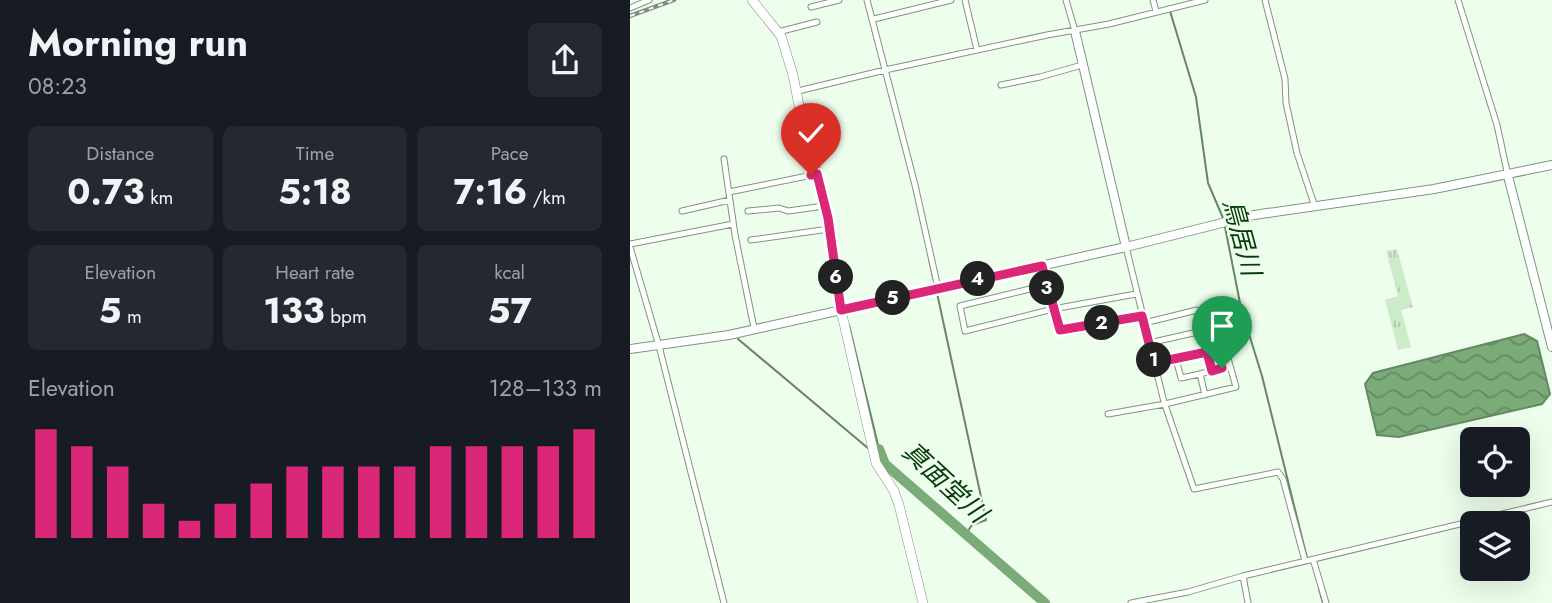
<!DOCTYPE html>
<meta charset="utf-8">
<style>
:root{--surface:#171b24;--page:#242831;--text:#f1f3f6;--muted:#9ea1a6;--accent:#db2777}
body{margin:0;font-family:Jost,"Noto Sans JP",sans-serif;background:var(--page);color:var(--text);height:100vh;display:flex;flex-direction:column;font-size:26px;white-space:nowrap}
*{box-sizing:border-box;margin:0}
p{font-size:23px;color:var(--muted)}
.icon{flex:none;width:38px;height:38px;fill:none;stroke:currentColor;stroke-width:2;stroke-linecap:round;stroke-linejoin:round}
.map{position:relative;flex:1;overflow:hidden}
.panel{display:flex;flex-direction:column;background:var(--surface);width:630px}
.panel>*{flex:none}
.controls{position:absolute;left:830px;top:427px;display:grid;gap:14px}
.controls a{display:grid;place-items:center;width:70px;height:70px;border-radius:10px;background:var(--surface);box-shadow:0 7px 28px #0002;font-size:35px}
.pin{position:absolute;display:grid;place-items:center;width:60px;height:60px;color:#fff;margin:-72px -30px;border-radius:50% 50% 50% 0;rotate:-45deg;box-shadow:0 0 7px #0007}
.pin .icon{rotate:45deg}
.km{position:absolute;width:35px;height:35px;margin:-18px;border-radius:50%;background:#222;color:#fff;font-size:19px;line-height:35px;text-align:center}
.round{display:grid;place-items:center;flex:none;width:74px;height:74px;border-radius:10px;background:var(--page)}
.head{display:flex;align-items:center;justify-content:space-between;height:119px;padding:0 28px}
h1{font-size:38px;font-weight:700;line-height:52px}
.metrics{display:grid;grid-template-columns:repeat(3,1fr);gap:10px;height:119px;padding:7px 28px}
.metrics div{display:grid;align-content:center;border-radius:10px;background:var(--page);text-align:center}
.metrics b{font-size:35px;font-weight:700}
.metrics small{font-size:19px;font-weight:400}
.metrics p{font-size:19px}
.chart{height:196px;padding:14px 28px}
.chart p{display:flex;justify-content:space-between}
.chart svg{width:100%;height:126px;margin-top:7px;stroke:var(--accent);stroke-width:6}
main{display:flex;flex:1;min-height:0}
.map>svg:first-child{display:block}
.grass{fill:url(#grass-tufts)}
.water{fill:url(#water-waves);stroke:#648962;stroke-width:2}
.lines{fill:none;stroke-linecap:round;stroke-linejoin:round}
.stream{stroke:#648962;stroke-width:2}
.river{stroke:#7bab78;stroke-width:10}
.street-casing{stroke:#7d967b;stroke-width:7}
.secondary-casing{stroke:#7d967b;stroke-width:10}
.primary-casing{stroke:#7d967b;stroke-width:10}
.street{stroke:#fff;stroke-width:5}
.secondary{stroke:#fff;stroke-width:8}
.primary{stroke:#fff;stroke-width:9}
.rail-casing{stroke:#818d80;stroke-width:4.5}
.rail{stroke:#eefeed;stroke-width:2;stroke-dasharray:5;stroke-linecap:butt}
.route-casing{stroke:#fff;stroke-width:14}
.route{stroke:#db2777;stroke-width:9}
.labels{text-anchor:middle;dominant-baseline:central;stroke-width:5;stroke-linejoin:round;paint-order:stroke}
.water-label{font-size:26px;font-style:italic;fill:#053b07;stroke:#eefeed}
</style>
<main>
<section class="panel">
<div class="head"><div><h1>Morning run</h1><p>08:23</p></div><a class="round"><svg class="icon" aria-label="share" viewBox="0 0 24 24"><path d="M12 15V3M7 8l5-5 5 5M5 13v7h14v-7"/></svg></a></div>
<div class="metrics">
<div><p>Distance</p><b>0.73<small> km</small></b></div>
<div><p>Time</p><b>5:18</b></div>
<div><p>Pace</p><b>7:16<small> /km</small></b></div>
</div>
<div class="metrics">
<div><p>Elevation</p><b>5<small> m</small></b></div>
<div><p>Heart rate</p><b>133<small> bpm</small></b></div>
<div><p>kcal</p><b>57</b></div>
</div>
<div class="chart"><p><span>Elevation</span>128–133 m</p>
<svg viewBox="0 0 160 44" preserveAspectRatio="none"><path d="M5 44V6M15 44V12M25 44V19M35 44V32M45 44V38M55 44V32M65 44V25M75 44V19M85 44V19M95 44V19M105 44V19M115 44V12M125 44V12M135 44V12M145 44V12M155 44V6"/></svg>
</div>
</section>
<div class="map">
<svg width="922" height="603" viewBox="0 0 922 603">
<defs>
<pattern id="grass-tufts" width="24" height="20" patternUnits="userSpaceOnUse" patternTransform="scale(1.75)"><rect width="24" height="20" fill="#ccebc9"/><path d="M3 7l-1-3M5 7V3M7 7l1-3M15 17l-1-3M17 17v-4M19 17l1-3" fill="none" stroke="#b0caad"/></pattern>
<pattern id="water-waves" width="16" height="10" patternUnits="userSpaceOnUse" patternTransform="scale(1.75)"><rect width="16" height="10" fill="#7bab78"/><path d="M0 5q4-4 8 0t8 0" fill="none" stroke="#658c63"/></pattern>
</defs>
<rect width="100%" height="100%" fill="#eefeed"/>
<!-- grass -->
<path class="grass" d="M767 249 783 307 771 310 781 347 768 350 755 300 768 296 756 251Z"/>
<!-- water -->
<path class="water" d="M894 334 907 341 920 394 912 404 769 437 747 435 735 384 743 373Z"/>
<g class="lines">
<!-- stream -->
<path class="stream" d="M540 11 566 97 578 183 593 218
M172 101 193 181
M198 203 206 238 215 301
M595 227 611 308 632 376 677 558
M299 259 304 281
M307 293 356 520 342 525 336 534
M219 325 249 449
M108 339 239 449
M689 589 693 603"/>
<!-- river -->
<path class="river" d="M249 449 255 464 415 603"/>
<defs>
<path id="street" d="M237 0 285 185 308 288
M335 0 347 50
M436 0 445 31
M523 0 526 11
M635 0 655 79 656 103 667 153 685 207
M828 0 867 125 878 176
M181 7 209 0
M0 8 19 0
M244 19 321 0
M148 32 187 22
M371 85 410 77 452 65
M168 91 255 70 417 35 479 24 575 0
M94 159 105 235 124 328
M99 192 187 174
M52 211 100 200
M118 211 149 208 158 211 194 206
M121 240 199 229
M0 244 103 224
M0 247 29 346 94 603
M496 247 534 402 564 489 648 472 653 479 675 561
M412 266 430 330 512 316
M416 285 330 306 335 331 423 309 506 294
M514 323 567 310 582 371
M519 343 572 331
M546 359 551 378 570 374
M524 364 577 352
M575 395 570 374 592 368
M478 414 535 404 606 387 587 319
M683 559 696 603
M613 576 618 603
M501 603 558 592 613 576 922 502"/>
<path id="secondary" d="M445 31 496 247
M878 176 922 347
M0 349 99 335 496 247 624 215 804 189 922 165"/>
<path id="primary" d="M122 0 151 36 163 75 173 126 193 197 211 310 246 463 264 491 269 505 293 603"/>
</defs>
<!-- street casing -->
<use href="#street" class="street-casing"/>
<!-- secondary casing -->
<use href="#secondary" class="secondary-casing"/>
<!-- primary casing -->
<use href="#primary" class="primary-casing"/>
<!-- street -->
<use href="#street" class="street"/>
<!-- secondary -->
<use href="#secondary" class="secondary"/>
<!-- primary -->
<use href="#primary" class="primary"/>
<defs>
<path id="rail" d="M0 16 44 0"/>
</defs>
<!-- rail casing -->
<use href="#rail" class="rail-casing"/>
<!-- rail -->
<use href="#rail" class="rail"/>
</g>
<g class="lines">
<defs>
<path id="route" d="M181 175 187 174 198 218 211 310 412 266 430 330 512 316 524 363 577 352 582 371 592 368"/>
</defs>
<!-- route casing -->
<use href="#route" class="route-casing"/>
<!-- route -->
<use href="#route" class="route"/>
</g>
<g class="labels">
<!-- water labels -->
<g class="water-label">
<text transform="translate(612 237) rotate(75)">鳥居川</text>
<text transform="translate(315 482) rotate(43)">真面堂川</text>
</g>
</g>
</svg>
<div class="controls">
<a><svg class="icon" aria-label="locate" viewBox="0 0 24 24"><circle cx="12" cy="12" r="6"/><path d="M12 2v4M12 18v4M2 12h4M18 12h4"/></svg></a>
<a><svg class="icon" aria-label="layers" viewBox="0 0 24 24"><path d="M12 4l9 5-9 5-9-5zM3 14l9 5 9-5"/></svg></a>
</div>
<div class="pin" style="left:592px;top:368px;background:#1e9e55"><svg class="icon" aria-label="arrive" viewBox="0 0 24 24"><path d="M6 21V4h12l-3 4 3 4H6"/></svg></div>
<div class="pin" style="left:181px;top:175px;background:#d93025"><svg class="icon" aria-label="check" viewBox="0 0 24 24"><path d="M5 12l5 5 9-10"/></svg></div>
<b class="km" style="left:524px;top:360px">1</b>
<b class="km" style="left:472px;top:323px">2</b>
<b class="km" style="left:417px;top:288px">3</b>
<b class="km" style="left:348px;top:279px">4</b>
<b class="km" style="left:263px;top:298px">5</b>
<b class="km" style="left:206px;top:277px">6</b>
</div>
</main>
